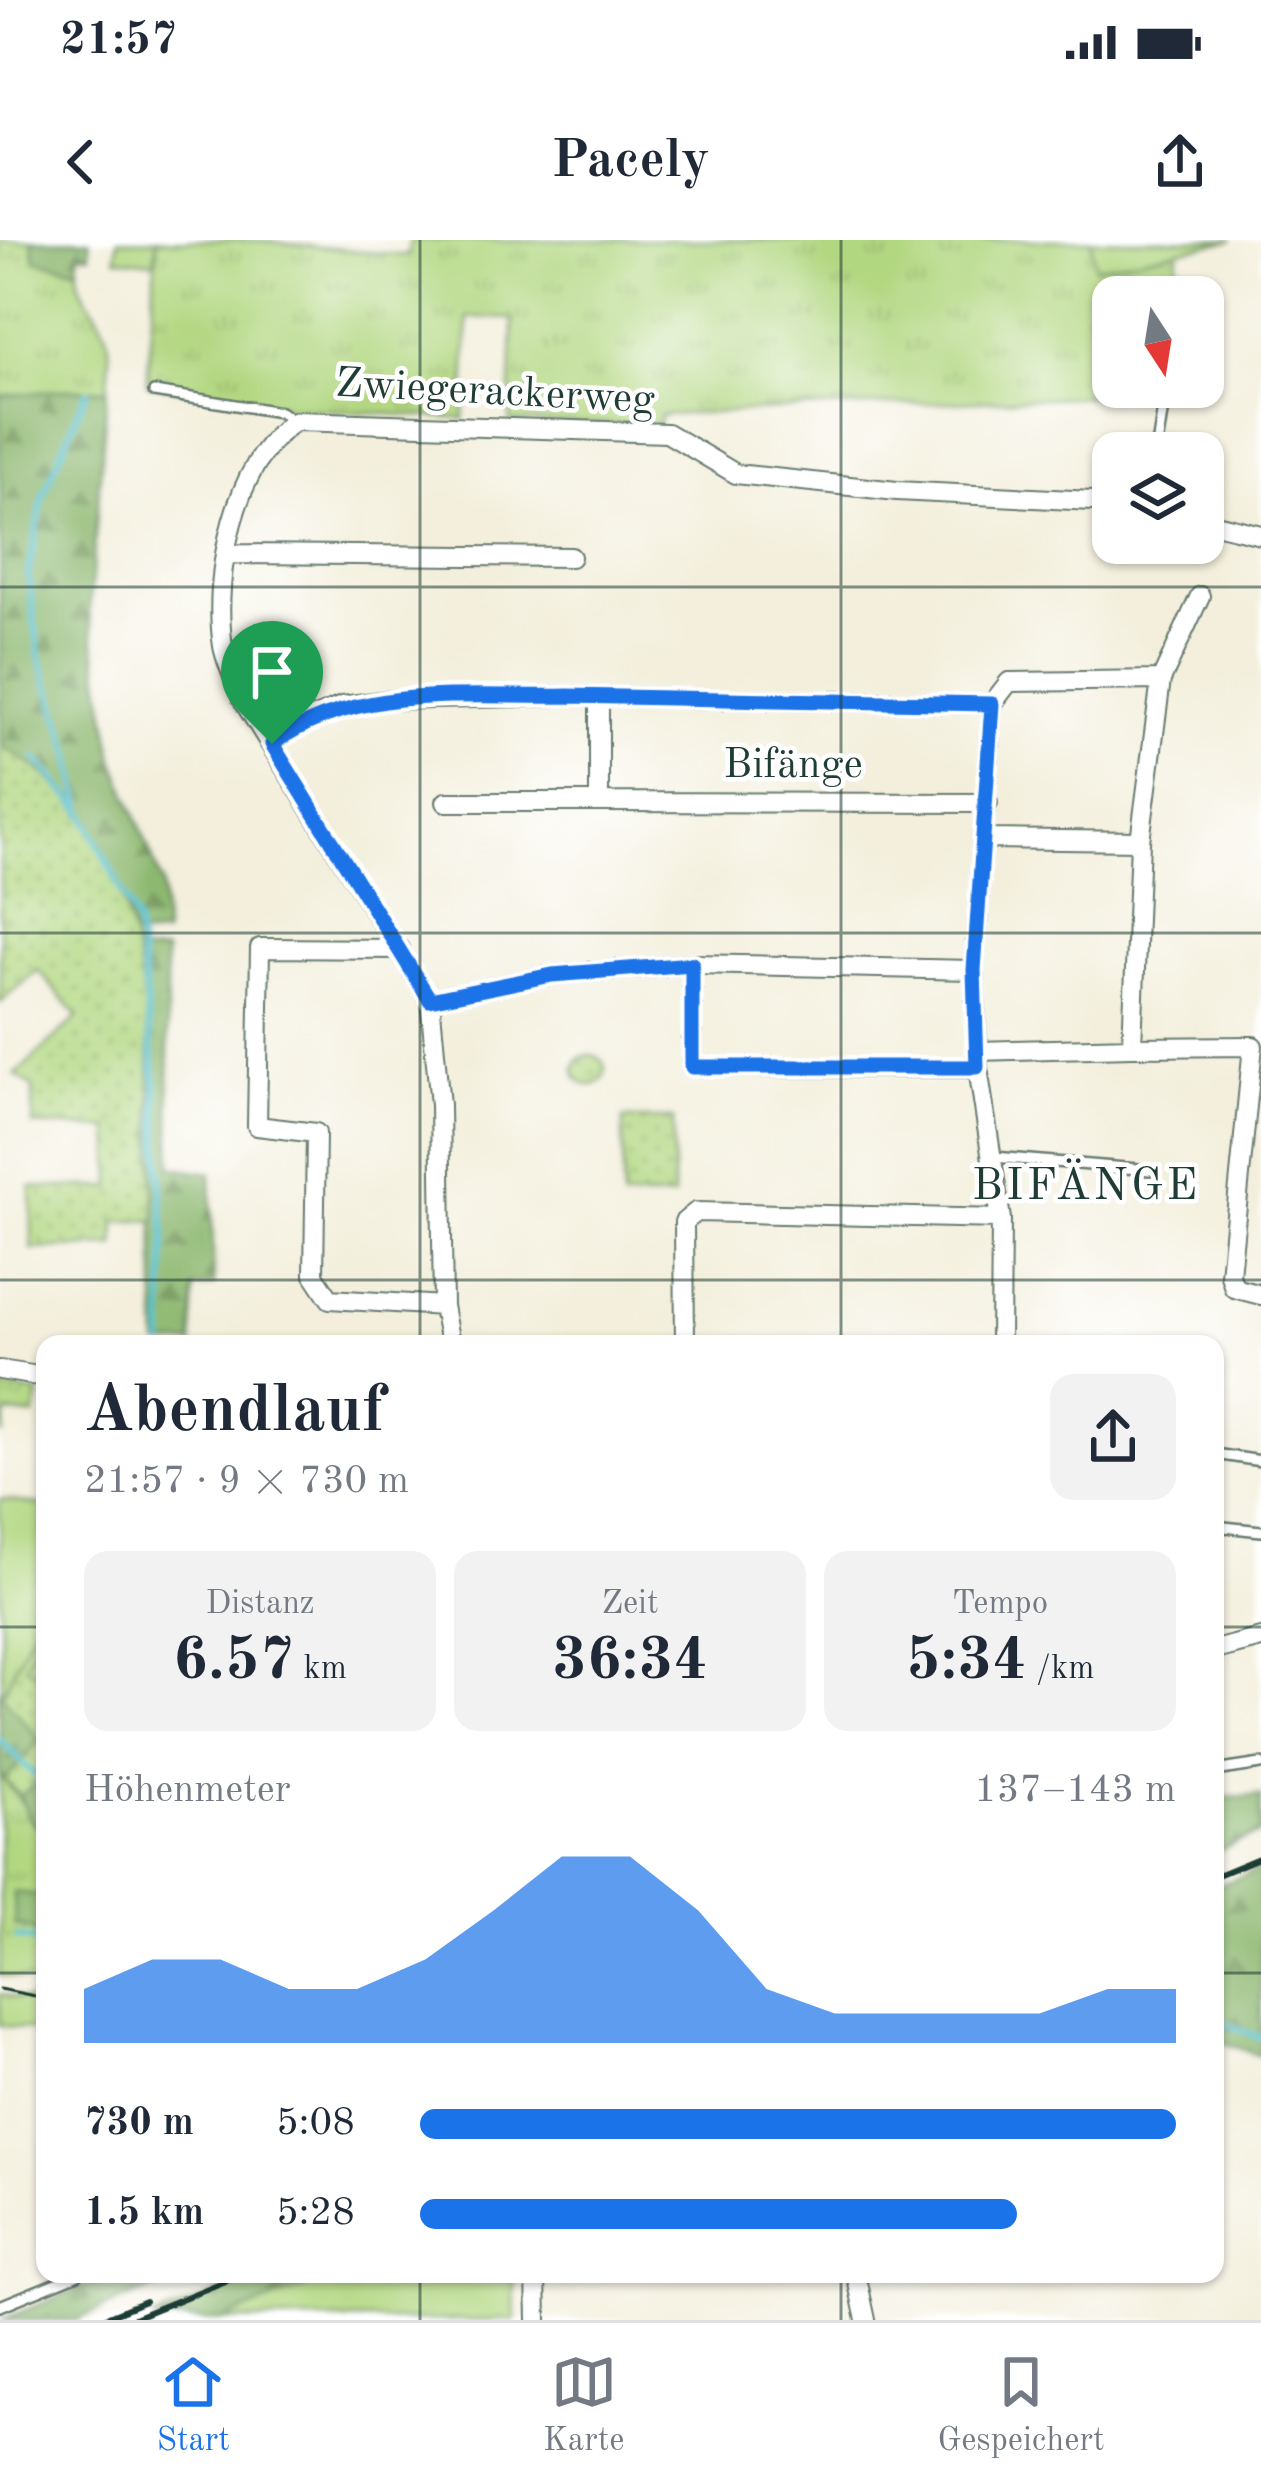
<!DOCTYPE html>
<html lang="de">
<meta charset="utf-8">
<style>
:root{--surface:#fff;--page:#f2f2f3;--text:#1f2937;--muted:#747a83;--line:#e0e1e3;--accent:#1a73e8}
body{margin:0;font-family:"Old Standard TT",serif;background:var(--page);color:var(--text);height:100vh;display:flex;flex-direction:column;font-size:45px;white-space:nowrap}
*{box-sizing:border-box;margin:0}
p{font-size:39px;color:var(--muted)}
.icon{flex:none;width:66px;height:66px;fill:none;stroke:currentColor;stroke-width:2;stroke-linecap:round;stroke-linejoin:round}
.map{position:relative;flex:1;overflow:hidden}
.panel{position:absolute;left:36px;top:1095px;width:1188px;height:948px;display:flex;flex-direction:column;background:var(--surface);border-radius:24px;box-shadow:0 3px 9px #0004}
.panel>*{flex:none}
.needle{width:78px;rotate:168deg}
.tools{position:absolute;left:1092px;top:36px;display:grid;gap:24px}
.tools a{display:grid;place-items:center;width:132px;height:132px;border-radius:24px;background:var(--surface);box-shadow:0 3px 9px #0004;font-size:60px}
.pin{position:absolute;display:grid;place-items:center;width:102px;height:102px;color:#fff;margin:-123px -51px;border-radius:50% 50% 50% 0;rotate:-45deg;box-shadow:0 0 12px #0007}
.pin .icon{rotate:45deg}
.round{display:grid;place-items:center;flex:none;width:126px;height:126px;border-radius:24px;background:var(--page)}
.head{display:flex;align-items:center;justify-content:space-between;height:204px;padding:0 48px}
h1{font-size:66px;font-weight:600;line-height:90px}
.stats{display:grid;grid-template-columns:repeat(3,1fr);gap:18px;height:204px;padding:12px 48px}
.stats div{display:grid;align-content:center;border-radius:24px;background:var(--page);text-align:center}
.stats b{font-size:60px;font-weight:600}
.stats small{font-size:33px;font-weight:400}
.stats p{font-size:33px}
.chart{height:336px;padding:24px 48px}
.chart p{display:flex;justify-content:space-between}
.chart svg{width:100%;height:216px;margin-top:12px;fill:var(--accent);opacity:.7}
ul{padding:0 48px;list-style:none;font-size:39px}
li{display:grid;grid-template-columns:192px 144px 1fr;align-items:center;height:90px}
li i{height:30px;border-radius:15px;background:var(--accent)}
.status{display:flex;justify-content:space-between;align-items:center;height:84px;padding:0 60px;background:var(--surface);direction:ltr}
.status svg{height:33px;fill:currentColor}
header{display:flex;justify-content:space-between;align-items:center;height:156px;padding:0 48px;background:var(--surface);font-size:54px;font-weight:600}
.menu{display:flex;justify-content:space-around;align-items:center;height:168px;border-top:3px solid var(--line);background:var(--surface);font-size:33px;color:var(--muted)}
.menu a{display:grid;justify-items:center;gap:6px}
.menu .current{color:var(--accent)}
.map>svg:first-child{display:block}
.grass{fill:url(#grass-tufts);stroke:#688a5a;stroke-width:3}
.forest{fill:url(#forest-firs);stroke:#567a52;stroke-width:3}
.park{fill:url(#park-dots);stroke:#688a5a;stroke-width:3}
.garden{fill:#b2d781;stroke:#688a5a;stroke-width:3}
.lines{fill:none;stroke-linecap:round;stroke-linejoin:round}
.stream{stroke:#55c1cf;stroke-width:6}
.lane-casing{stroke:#697b6f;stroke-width:14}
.street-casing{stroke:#697b6f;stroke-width:22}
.lane{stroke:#fff;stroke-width:9}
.street{stroke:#fff;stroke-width:18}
.tram{stroke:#1f3d34;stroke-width:3}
.rail{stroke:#1f3d34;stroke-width:6}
.route-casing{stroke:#fff;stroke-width:24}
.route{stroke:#1a73e8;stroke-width:15}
.grid{fill:none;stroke:#1f3d34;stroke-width:3;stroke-opacity:0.55}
.labels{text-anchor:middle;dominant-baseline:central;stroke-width:9;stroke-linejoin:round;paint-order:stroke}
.street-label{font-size:42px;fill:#1f3d34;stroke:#fff}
.neighbourhood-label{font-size:45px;letter-spacing:3px;fill:#1f3d34;stroke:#fff}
</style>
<div class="status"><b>21:57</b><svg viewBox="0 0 49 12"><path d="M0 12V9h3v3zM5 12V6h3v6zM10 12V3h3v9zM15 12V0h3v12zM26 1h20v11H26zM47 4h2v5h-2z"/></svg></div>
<header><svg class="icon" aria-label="back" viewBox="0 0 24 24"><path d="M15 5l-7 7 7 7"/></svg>Pacely<svg class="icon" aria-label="share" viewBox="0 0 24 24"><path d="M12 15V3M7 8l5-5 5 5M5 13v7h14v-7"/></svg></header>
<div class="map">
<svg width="1261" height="2080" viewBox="0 0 1261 2080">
<defs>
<pattern id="grass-tufts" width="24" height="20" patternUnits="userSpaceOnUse" patternTransform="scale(3)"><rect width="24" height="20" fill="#b2d781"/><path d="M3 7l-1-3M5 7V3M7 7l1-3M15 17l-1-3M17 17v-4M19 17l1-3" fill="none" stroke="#99b970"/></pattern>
<pattern id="forest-firs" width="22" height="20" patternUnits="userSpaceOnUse" patternTransform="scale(3)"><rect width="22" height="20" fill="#8db86f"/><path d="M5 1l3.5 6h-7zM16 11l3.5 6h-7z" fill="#73975c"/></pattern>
<pattern id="park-dots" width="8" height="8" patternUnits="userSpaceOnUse" patternTransform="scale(3)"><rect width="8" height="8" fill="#b2d781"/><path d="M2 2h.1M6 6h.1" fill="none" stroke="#99b970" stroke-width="1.8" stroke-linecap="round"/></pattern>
</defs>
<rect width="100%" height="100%" fill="#fff"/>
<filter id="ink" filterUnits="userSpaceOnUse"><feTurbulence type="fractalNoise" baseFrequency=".00833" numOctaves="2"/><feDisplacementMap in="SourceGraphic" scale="24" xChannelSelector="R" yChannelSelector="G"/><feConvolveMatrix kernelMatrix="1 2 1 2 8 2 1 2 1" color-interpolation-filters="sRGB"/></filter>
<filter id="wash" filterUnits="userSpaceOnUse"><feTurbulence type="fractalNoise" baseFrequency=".004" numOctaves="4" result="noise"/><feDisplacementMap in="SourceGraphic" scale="48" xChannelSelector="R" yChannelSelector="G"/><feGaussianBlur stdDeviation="2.7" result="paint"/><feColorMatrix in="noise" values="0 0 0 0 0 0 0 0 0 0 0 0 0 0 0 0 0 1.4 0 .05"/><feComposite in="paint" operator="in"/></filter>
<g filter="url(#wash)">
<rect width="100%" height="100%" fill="#f3efdc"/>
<!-- grass -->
<path class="grass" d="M0 0H32L35 20 78 29C77 53 98 69 106 91 112 110 109 130 107 150L0 156Z
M157 0H255L408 16 410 0H1091L1096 27 1179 10 1172 57H1113V147H1159V153L661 175 658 185 510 182 513 79 468 77 464 179 293 168 147 144Z
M0 1147 39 1153 34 1176 7 1173 3 1196Z
M0 1535 45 1593V1656L14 1653 15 1685 45 1694V1743L0 1735Z
M0 1754 45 1764V1792L0 1785Z"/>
<!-- forest -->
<path class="forest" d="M32 0H90V14L79 13 78 29 35 20Z
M72 149 107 150 89 373 114 519 162 643 164 695 134 697C113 612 70 553 0 504V156Z
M165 712 172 927 211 933 214 1045 194 1048 193 1104H158L149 842 136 713Z
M0 1452 40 1500 5 1540 0 1535Z
M45 1537V1593L29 1579 20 1556Z
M1261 1556V1593L1215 1612V1558Z
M1261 1628V1816L1215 1799V1647Z
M14 1652 45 1656V1694L15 1685Z
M113 2034H189L76 2080H1Z
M266 2034H336L223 2080H152Z"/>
<!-- park -->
<path class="park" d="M0 504C17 516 37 527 52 541 161 643 149 844 156 980L116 982 115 1006 32 1009 31 947H112L110 889 33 885V847L15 835 78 777 38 730 0 763Z
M575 830a15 15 0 1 1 30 0a15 15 0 1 1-30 0Z
M623 879H673V957L623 959Z
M45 1361V1537L20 1556 5 1540 40 1500 2 1455Z"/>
<!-- garden -->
<path class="garden" d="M118 0H157L154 22 116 18Z
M1091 0H1233L1095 27Z
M0 1259 45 1266V1361L2 1455Z
M45 1382V1439L25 1426Z
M336 2034H514L515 2080H223Z"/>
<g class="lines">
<!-- stream -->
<path class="stream" d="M87 151 43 256 28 335 40 419 71 512 83 572 137 683 156 847 165 1003 163 1104
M36 518 81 570
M0 1500 45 1545
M17 1698 45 1702
M1215 1779 1261 1798"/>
</g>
</g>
<g filter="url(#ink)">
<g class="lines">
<defs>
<path id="lane" d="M154 152 280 172 295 181
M1156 213 1166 147
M994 917 1150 930
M1215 1214 1261 1221
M1215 1286 1261 1291
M1215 1531 1261 1524
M0 2066 78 2034"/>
<path id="street" d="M1203 281 1261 295
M228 314 571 317
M599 458V562L988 563
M992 464 1009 442 1161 440
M272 504 301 483 342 466 389 460 569 456 992 464 974 730 978 828 1001 979 1000 1104
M446 562H599
M1140 601 1161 440 1200 356
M400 709 260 708 257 886 316 893 314 1035 330 1059 443 1066
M692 724V827L978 828
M430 760 552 735 692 724 974 730
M1132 807 1253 806 1230 1035 1234 1048 1261 1055
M977 811 1132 807 1140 601 984 599
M450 1104 443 1066 440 865 430 760 242 459C236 442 226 423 223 406 212 337 234 221 295 181L667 193 736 234 897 251 1113 262
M685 1104 684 982 696 972 1001 979
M0 1130 45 1137
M1215 1410 1261 1398
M536 2034 537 2080
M856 2034 866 2080"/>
</defs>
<!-- lane casing -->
<use href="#lane" class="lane-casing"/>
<!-- street casing -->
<use href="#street" class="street-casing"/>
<!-- lane -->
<use href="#lane" class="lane"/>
<!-- street -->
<use href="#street" class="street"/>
<!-- tram -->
<path class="tram" d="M0 1749 45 1758"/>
<!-- rail -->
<path class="rail" d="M1215 1636 1261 1617
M99 2080 145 2061
M129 2080 243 2034"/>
</g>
</g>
<g class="lines" filter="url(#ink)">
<defs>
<path id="route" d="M568 456 992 464 974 730 977 827H692V724L552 735 430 760 272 504C357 443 468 458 568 456Z"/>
</defs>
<!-- route casing -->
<use href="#route" class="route-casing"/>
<!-- route -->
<use href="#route" class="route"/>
</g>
<!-- grid -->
<path class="grid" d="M420 0V1104M841 0V1104M0 347H1261M0 693H1261M0 1040H1261M0 1387H45M1215 1387H1261M0 1733H45M1215 1733H1261M420 2034V2080M841 2034V2080"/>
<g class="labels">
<!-- street labels -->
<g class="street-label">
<text transform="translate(495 153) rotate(3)">Zwiegerackerweg</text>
<text x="793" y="526">Bifänge</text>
</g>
<!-- neighbourhood labels -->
<g class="neighbourhood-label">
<text x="1086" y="947">BIFÄNGE</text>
</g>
</g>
</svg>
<div class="tools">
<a><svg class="needle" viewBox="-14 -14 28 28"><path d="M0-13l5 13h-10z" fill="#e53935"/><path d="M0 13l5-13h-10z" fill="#747a83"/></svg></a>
<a><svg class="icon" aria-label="layers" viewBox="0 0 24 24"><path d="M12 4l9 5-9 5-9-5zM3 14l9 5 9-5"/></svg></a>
</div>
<div class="pin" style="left:272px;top:504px;background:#1e9e55"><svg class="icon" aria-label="arrive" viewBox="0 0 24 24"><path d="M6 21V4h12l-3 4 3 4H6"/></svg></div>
<section class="panel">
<div class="head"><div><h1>Abendlauf</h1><p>21:57 · 9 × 730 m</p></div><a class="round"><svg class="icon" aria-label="share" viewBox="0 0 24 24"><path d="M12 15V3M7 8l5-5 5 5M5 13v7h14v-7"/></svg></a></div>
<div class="stats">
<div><p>Distanz</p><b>6.57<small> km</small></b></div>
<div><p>Zeit</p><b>36:34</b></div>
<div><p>Tempo</p><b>5:34<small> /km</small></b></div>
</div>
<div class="chart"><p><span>Höhenmeter</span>137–143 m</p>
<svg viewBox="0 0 160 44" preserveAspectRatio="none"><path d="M0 44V33L10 27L20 27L30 33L40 33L50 27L60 17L70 6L80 6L90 17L100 33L110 38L120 38L130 38L140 38L150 33L160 33V44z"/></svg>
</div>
<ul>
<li><b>730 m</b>5:08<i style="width:100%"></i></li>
<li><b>1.5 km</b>5:28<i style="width:79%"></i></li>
</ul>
</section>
</div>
<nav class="menu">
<a class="current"><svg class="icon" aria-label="home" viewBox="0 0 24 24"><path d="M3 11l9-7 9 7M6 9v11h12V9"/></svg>Start</a>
<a><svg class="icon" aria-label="map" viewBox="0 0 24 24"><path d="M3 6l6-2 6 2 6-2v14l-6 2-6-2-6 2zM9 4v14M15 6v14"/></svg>Karte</a>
<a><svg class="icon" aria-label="saved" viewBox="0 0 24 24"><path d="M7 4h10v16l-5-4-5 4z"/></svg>Gespeichert</a>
</nav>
